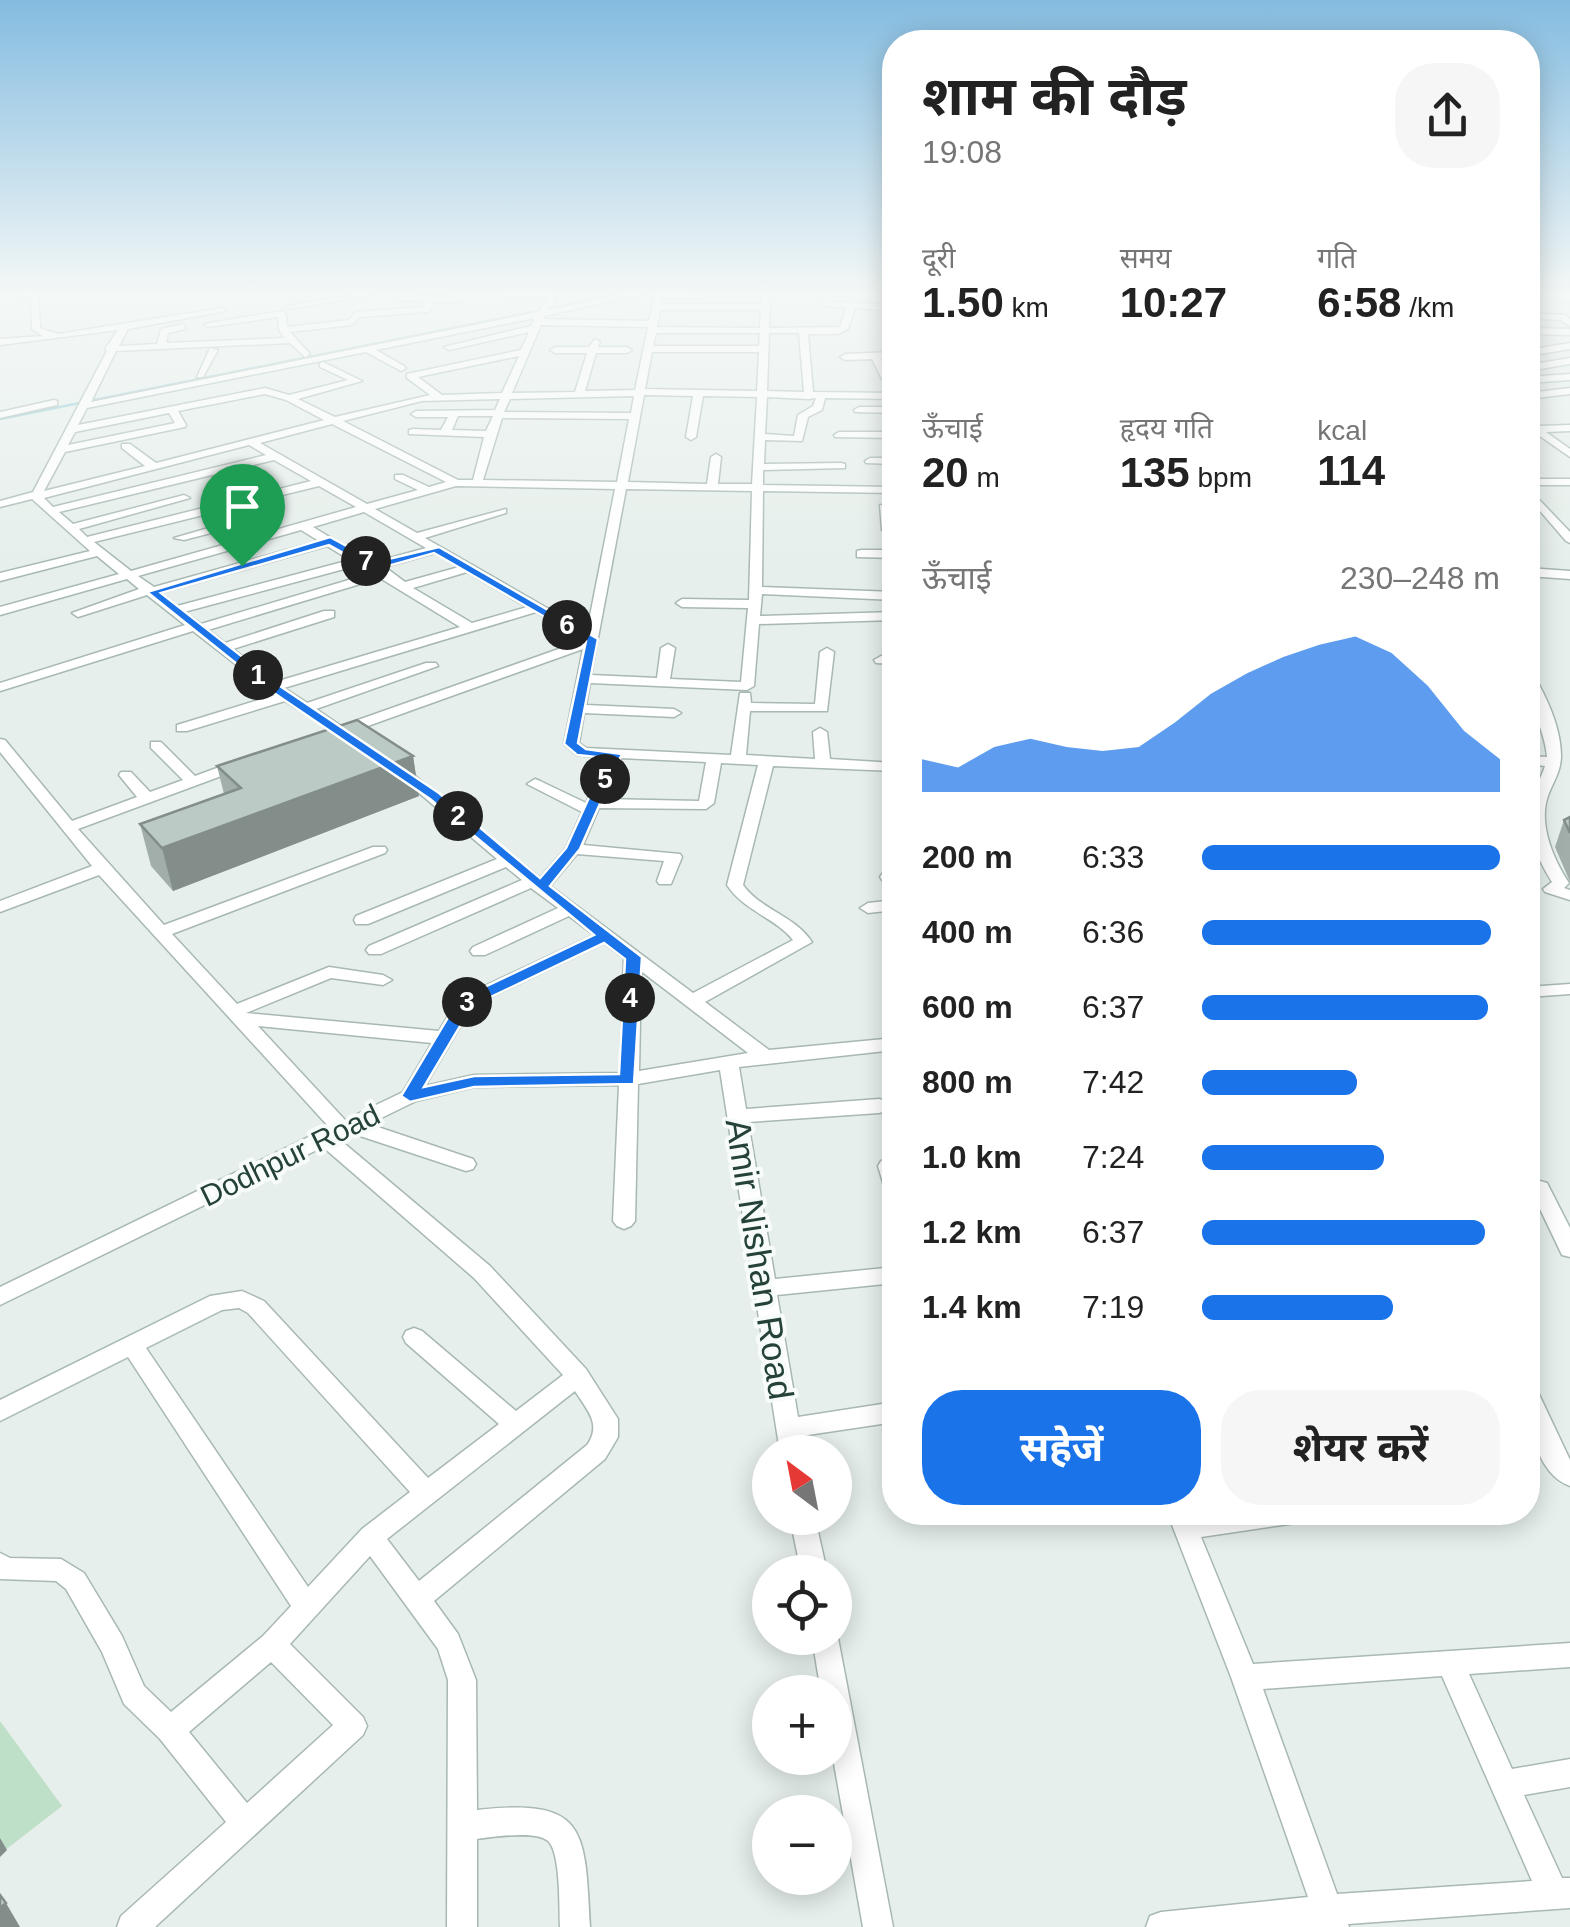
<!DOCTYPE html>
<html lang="hi">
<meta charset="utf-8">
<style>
:root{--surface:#fff;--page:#f6f6f6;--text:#222;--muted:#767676;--accent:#1a73e8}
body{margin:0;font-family:Arial,"Noto Sans Devanagari",sans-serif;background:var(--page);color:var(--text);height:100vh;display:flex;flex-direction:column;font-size:38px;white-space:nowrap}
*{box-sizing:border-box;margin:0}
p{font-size:32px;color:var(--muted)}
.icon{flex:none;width:55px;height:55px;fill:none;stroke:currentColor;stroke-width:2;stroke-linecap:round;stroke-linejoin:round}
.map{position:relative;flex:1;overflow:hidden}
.sheet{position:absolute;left:882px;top:30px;width:658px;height:1495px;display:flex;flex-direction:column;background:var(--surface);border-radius:40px;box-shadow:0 5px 25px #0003}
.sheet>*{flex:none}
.needle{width:65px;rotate:328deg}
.controls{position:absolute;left:752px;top:1435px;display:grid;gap:20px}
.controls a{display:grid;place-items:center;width:100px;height:100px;border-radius:50%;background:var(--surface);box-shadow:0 5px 25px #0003;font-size:50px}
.pin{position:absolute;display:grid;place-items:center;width:85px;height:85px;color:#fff;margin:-102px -42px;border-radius:50% 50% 50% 0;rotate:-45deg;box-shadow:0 0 10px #0007}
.pin .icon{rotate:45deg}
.km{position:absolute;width:50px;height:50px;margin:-25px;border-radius:50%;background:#222;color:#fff;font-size:28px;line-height:50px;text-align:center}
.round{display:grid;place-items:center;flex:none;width:105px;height:105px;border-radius:40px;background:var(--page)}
.overview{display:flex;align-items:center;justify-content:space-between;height:170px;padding:0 40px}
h1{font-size:55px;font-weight:700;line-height:75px}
.figures{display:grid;grid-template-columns:repeat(3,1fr);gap:15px;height:170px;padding:10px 40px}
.figures div{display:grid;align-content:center}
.figures b{font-size:42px;font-weight:700}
.figures small{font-size:28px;font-weight:400}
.figures p{font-size:28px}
.chart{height:280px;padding:20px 40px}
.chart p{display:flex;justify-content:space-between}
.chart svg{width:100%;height:180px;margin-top:10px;fill:var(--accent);opacity:.7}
.cta{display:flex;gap:20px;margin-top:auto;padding:20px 40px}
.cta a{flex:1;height:115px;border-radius:40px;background:var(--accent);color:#fff;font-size:40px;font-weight:700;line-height:115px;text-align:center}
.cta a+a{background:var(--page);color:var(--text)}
ul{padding:0 40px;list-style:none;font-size:32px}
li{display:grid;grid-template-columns:160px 120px 1fr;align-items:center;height:75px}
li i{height:25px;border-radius:12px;background:var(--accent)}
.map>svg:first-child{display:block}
.green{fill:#bfe0c8}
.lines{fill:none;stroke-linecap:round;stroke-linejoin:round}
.stream{stroke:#8ec9d4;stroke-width:2.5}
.minor-casing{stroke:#a8b8b2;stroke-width:3}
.minor{fill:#fff;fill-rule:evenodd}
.wall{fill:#a1aea9}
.shaded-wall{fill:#838d89}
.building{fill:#bbcac4;stroke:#838d89;stroke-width:2.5}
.route{fill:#1a73e8;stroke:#fff;stroke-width:2.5;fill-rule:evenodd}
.labels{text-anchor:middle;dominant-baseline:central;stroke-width:8;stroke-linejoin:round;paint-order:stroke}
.street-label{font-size:30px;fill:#24423a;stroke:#f7fbf9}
.near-street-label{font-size:35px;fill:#24423a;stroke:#f7fbf9}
</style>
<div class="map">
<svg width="1570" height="1927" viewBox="0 0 1570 1927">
<rect width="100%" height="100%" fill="#e6efeb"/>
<!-- green -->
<path class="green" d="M0 1721 62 1806 4 1851 0 1845Z"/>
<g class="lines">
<!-- stream -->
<path class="stream" d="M0 419 627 293"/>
<defs>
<path id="minor" d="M10 293 38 294 40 328 58 334 222 308 226 311 128 329 119 346 157 344 161 329 183 324 186 329 168 333 166 343 285 338 279 330 278 317 208 327 204 324 282 311 286 314 287 327 349 320 356 312 423 307 424 301 398 300 401 295 452 297 456 293H464L457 302H432L431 309 427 312 359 317 352 325 290 332 310 354 305 357 290 343 116 351 91 402 538 312 549 296H506L502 293H557L553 305 547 310 632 293H648L545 316 543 319 649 321 655 293 704 295 700 298H662L661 304H761L762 293H770L769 328 840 327 846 308 822 306 829 293 836 294 831 302 895 305V311L855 308 848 329 838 334H808L813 392 895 393V399L825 398 822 410 808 417 802 441 765 440 764 464 841 463 845 464V468L763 470V485L895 487V493L763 491 762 587 895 592V600L762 594 760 616 895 612V620L759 624 754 686 747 690 590 683 586 705 674 709 681 713 674 717 584 713 579 743 586 748 731 755 740 693H750L751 703 815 704 820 652 827 648 834 652 827 711H750L746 755 815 759 813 732 820 728 827 732 830 759 895 763V771L773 766 743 885C761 910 794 915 812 942L705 1002 769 1050 895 1038V1050L739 1067 746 1109 879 1099 886 1101 889 1106 886 1111 879 1113 748 1122 775 1279 895 1267V1283L777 1295 798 1417 895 1402V1422L801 1436 804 1452H780L720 1070 638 1084 635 1221 631 1226 624 1229 617 1226 613 1221 619 1085 474 1087 416 1101 369 1124 473 1159 476 1164 473 1169 466 1171 351 1133 339 1139 490 1266 586 1369 618 1419V1437L605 1459 434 1601 458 1634 476 1680 477 1810C587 1798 585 1829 590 1927H560C559 1908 561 1853 548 1841 536 1830 492 1837 477 1839V1927H447L448 1680 438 1649 370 1556 290 1644 363 1717 367 1726 363 1735 155 1927H117L121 1916 226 1822 160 1739 124 1704 102 1652 66 1589 56 1581 0 1579V1553L10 1558 61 1559 84 1573 122 1636 144 1686 171 1712 263 1636 291 1606 128 1357 0 1421V1400L210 1296 242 1291 264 1301 428 1478 499 1424 406 1343 403 1337 406 1331 414 1328 422 1331 516 1411 563 1375 474 1278 323 1147 0 1305V1287L329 1127 99 875 0 912V901L92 866 0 752V739L5 740 72 821 137 797 119 775 121 772H131L150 792 183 780 151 748V742H161L195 776 233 762H243V768L78 829 164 925 373 847H385L387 850 385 853 172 934 237 1004 329 967 383 975 392 980 383 985 331 978 246 1013 439 1031 459 998 594 935 569 916 485 955H473L470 951 473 947 558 908 531 888 381 954H369L366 950 369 946 522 880 506 867 368 924H356L354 920 356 916 497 859 392 770 394 767H404L540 878 566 848 582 812 527 784 535 779 540 781 586 803 606 758 577 755 564 744 583 649 351 732 359 739 352 743 285 701 187 731H177V725L275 695 193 631 0 691V683L185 625 147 595 78 617 72 613 139 589 127 579 0 615V607L119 574 97 556 0 581V573L90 551 32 499 0 507V501L33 492 107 351 105 349 118 330 0 345V339L43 336 32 329 31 298ZM660 310H761L760 328 657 327ZM535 318 531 326 444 347 449 350 529 332 521 350 407 374V378L430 395 335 417 298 399 362 381 323 362 320 363V367L348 380 289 395 265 388 78 425 87 408 366 352 401 371 406 368 404 366 376 350ZM541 325 648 327 635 390 585 391 596 353H627L632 350 627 347H598L600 342 595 339 589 347H555L550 350 555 353H587L575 392 512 393ZM656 333H760L759 346H653ZM769 333H799L804 392 767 391ZM652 352H759L757 391 645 389ZM519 356 502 393 442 395 418 377ZM265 394 286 400 324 420 156 463 130 444H122V448L145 466 44 491 65 452 185 427 186 425 178 411ZM644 395 693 396 686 437 691 440 696 437 703 396 757 397 752 484H718L721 457 716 454 711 457 707 484 628 482ZM634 396 631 413 504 412 510 399ZM767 397 809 399 816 398 813 406 798 415 794 436 765 434ZM500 399 495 410 416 411 411 414 416 417H448L441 430 413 429 409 430V434L484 437 473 480H458L343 421 422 401ZM169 413 175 423 68 445 75 432ZM458 416H493L486 431 452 430ZM502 418 629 419 617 482 483 480ZM332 424 446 482 429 487 403 475H395V479L418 490 367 504 260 443ZM249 445 266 455 53 507 44 498ZM274 460 311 481 87 537 79 529 190 498 184 495 73 524 59 512ZM319 486 356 507 131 571 94 542 240 506 250 516 174 538 184 540 261 520 263 518 250 503ZM456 486 615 489 587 631 425 538 506 513V509L417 533 375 509ZM626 489 752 491 749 600 682 599 676 603 682 607 748 608 741 682 670 679 675 648 668 644 661 648 657 678 591 675ZM364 512 426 548 372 563 368 557H362L313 527ZM301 530 319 541 154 587 138 576ZM327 546 350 560 177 606 160 593ZM435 553 459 567 405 582 389 570 381 568ZM359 565 372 573 201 624 184 612ZM467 572 527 607 472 623 413 588ZM380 578 460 627 275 682 233 649 334 617V611H324L225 643 208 630ZM536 612 584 640 341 726 316 709 438 666 436 663H426L307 703 284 688ZM620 758 706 762 699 801 603 799ZM721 763 758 765 727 885C744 911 774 917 793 940L693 993 550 886 577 854 664 861 657 881 659 884H671L682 857 680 854 583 845 599 808 706 809 714 803ZM604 943 624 958 620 1073 474 1075 425 1086 472 1006ZM641 971 748 1053 639 1071ZM258 1026 432 1043 403 1092 345 1120ZM239 1308 248 1313 410 1492 362 1529 308 1587 146 1348 222 1310ZM575 1391C587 1410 602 1424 587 1445L419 1581 387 1539ZM271 1662 333 1725 247 1803 189 1732Z
M363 293H383L291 309 287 306Z
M1528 293 1570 294V300L1528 297Z
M1528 313 1565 315 1570 319V326L1560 320 1528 318Z
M1528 328 1570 329V335L1528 334Z
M1570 343V349L1528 356V350Z
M210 348 218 350 203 377H197Z
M895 352V358H881L889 375 895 376V382L882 379 872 359 845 360 840 357 845 354Z
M1570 358V364L1528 371V365Z
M1570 374V380L1528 383V377Z
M1570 388V394L1528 399V393Z
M54 400 57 401V405L0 418V412Z
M859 407H895V413L855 412 854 410Z
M1528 420 1538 426 1570 425V431L1546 432 1570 449V457L1534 432 1528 431Z
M839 432H895V438L835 437 834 435Z
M870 458H895V464L866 463 865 461Z
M1528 479H1570V485H1528Z
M1528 488 1570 532V543L1566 541 1528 497Z
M880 505 890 507 895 536 882 530Z
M861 550H895V558L857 557V551Z
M1528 568 1570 571V579L1528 576Z
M881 656H895V664L876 663 874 660Z
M1528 673 1533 674C1547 698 1561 728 1561 756 1561 770 1554 781 1549 793 1537 822 1553 859 1569 883L1564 888 1570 890V900L1545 892 1543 889 1552 882C1538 860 1525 830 1530 804 1533 790 1541 779 1545 766L1528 764V756L1547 757C1545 728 1526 701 1528 673Z
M895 871V881L882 880 880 877 882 874Z
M895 900V910L868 913 860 908 868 903Z
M1570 984V994L1528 997V987Z
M888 1159 895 1161V1201L888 1199 878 1166 881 1161Z
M1540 1181 1547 1183 1570 1228V1257L1562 1255 1530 1188 1533 1183Z
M1528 1386 1536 1388 1570 1460V1486C1535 1474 1526 1417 1528 1386Z
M1167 1512H1192L1193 1516 1217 1512H1308L1305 1520 1296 1523 1201 1537 1253 1664 1570 1643V1667L1469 1674 1512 1769 1570 1759V1787L1524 1795 1562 1878H1570V1908L1348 1924 1349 1927H1146L1150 1916 1161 1912 1308 1897 1231 1677ZM1442 1676 1532 1881 1337 1894 1263 1689Z
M790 1518H815L827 1572H801Z
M835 1631 838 1638 893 1927H863L833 1758H835V1692H821L812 1638H835Z"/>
</defs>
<!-- minor casing -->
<use href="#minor" class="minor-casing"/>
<!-- minor -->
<use href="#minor" class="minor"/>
</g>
<!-- wall -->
<path class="wall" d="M413 756 419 796 173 891 151 866 140 824 224 794 217 766Z
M1570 817V882L1555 847 1564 820Z"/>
<!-- shaded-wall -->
<path class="shaded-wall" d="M413 756 419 796 173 891 162 848Z
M0 1838 7 1850 0 1857Z
M6 1903 20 1927H0V1908Z"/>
<!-- building -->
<path class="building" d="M357 720 413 756 162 848 140 824 241 788 217 766Z
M1570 817V833L1564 820Z
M0 1895 6 1903 0 1908Z"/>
<!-- sky -->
<linearGradient id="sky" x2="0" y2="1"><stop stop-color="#84bce0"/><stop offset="0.52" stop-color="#f4f8f6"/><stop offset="1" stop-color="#f4f8f6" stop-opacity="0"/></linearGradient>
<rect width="1570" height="563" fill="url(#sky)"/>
<!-- route -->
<path class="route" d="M330 537 376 562 439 547 598 639 578 743 586 749 622 754 580 849 550 886 642 957 634 1084 474 1087 410 1102 401 1096 459 999 594 935 430 799 268 689 147 592ZM329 545 374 570 434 553 586 641 564 744 577 755 607 758 566 848 540 878 439 793 277 684 161 593ZM604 943 625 959 619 1074 474 1076 424 1087 472 1006Z"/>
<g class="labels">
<!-- street labels -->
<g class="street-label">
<text transform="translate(290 1155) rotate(-26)">Dodhpur Road</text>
</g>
<!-- near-street labels -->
<g class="near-street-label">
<text transform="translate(760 1259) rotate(81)">Amir Nishan Road</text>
</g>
</g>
</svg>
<div class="controls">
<a><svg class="needle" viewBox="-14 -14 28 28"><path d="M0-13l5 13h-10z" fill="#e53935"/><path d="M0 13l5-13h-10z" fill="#767676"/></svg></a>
<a><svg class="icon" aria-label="locate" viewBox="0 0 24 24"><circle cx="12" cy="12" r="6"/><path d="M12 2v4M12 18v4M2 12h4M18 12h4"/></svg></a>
<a>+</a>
<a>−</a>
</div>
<div class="pin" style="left:242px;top:566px;background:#1e9e55"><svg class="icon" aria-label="arrive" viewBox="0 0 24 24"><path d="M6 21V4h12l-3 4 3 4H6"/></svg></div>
<b class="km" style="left:258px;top:675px">1</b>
<b class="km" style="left:458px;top:816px">2</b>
<b class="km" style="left:467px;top:1002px">3</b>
<b class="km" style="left:630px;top:998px">4</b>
<b class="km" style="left:605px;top:779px">5</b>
<b class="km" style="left:567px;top:625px">6</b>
<b class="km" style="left:366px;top:561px">7</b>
<section class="sheet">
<div class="overview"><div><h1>शाम की दौड़</h1><p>19:08</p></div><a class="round"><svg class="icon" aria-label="share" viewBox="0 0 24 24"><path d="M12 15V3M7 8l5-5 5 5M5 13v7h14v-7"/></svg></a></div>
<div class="figures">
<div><p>दूरी</p><b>1.50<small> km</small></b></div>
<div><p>समय</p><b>10:27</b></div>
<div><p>गति</p><b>6:58<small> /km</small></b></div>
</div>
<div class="figures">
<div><p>ऊँचाई</p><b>20<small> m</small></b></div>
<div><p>हृदय गति</p><b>135<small> bpm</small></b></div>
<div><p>kcal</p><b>114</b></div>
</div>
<div class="chart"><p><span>ऊँचाई</span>230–248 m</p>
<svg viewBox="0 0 160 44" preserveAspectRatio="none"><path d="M0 44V36L10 38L20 33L30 31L40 33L50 34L60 33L70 27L80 20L90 15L100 11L110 8L120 6L130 10L140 18L150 29L160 36V44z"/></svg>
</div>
<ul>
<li><b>200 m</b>6:33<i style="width:100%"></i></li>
<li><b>400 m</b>6:36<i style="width:97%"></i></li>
<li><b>600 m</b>6:37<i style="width:96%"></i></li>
<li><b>800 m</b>7:42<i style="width:52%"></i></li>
<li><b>1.0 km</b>7:24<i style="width:61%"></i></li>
<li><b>1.2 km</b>6:37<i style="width:95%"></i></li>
<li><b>1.4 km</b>7:19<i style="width:64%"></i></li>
</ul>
<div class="cta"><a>सहेजें</a><a>शेयर करें</a></div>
</section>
</div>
